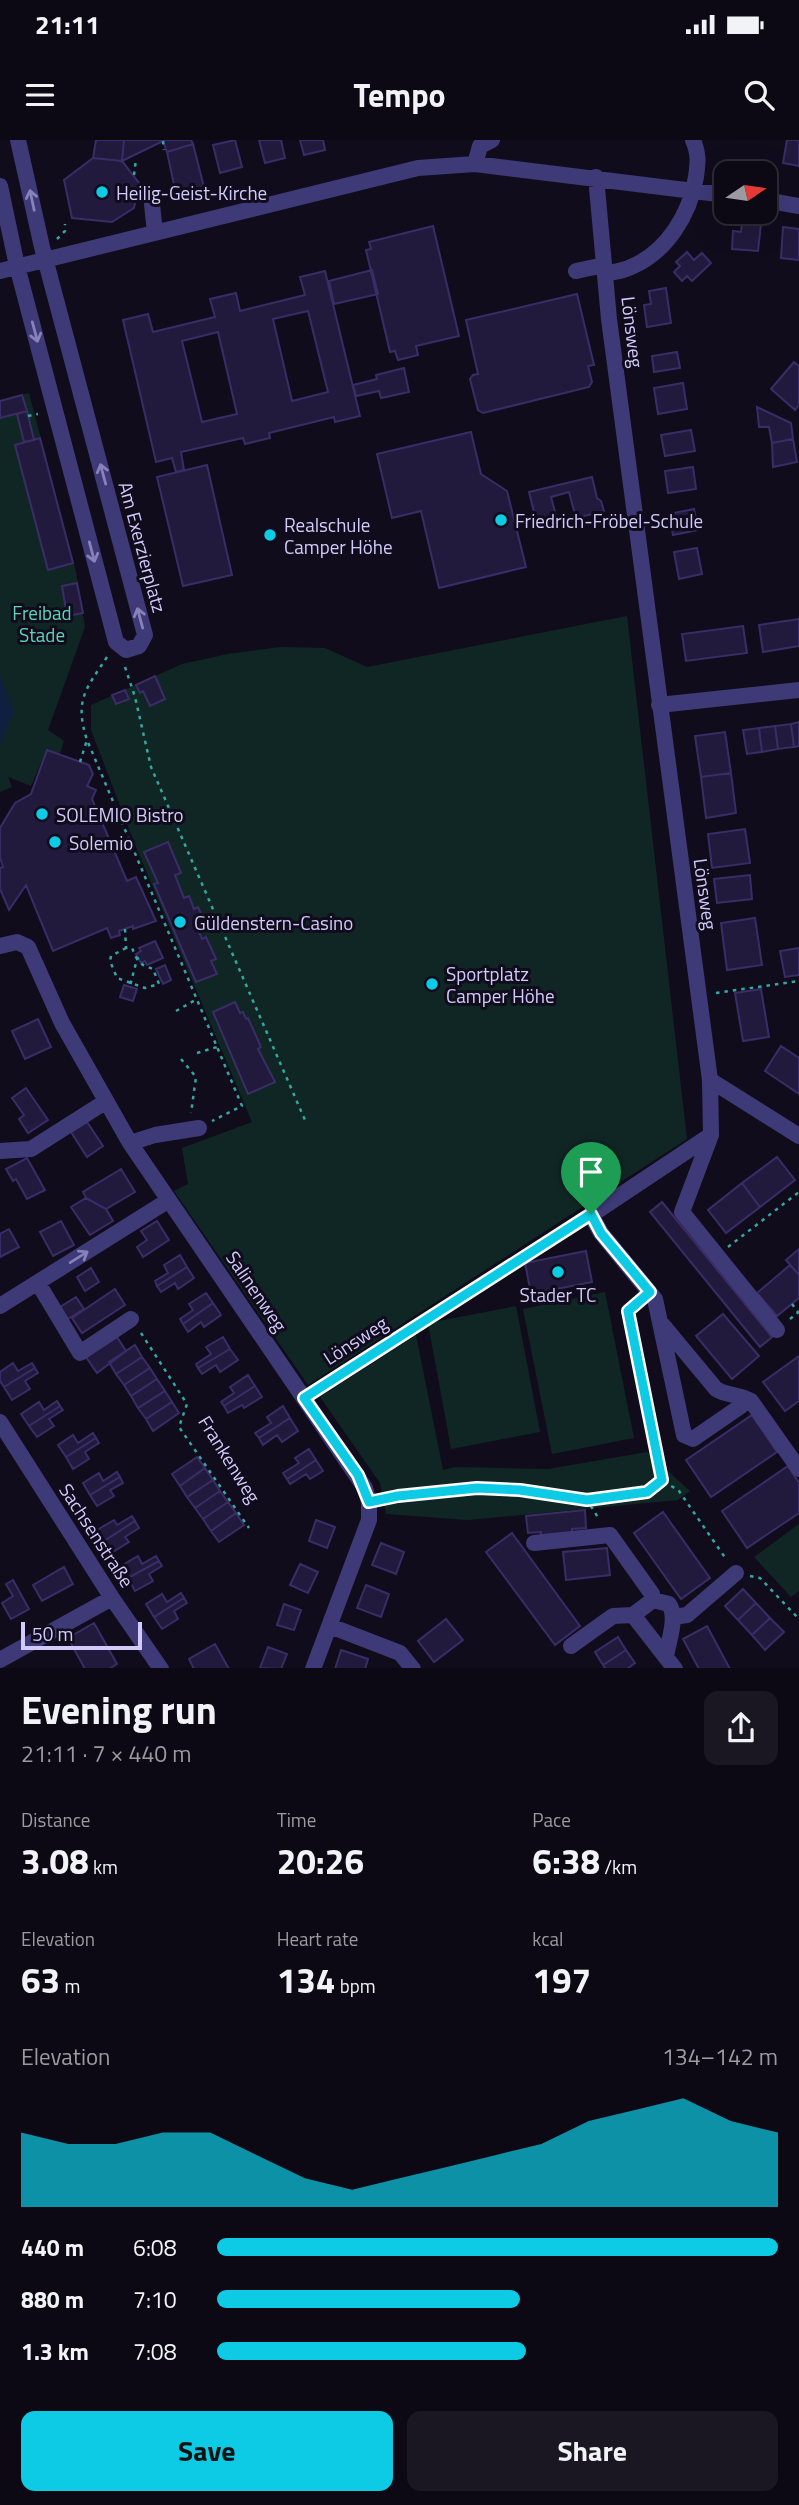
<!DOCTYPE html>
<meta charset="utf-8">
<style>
:root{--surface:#0c0915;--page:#1a1722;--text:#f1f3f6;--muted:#9a9aa0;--line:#2c2a34;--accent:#0dcbe5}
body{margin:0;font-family:"Titillium Web",sans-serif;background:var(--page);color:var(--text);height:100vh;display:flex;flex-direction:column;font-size:26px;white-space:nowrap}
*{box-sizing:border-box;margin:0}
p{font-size:23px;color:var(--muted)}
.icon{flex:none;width:38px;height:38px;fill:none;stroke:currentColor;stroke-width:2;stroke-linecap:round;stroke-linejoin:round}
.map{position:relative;height:1528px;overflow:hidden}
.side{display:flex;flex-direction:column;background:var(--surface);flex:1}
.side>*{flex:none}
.needle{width:46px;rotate:77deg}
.buttons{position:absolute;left:714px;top:21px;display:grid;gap:14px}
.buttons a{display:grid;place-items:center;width:63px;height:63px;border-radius:14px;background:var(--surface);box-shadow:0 7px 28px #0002,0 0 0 2px var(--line);font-size:35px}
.scale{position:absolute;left:21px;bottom:18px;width:121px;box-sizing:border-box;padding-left:7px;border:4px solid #d1cbfc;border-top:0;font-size:19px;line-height:24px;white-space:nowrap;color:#d1cbfc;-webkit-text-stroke:5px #100c1c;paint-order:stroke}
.pin{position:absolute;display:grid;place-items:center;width:60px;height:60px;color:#fff;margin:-72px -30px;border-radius:50% 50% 50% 0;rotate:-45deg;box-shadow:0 0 7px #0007}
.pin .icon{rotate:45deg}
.round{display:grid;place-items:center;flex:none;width:74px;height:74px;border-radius:14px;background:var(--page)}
.summary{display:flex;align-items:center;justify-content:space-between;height:119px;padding:0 21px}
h1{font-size:38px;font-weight:700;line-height:52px}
.figures{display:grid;grid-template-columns:repeat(3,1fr);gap:10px;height:119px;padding:7px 21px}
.figures div{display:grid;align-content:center}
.figures b{font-size:35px;font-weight:700}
.figures small{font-size:19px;font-weight:400}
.figures p{font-size:19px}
.chart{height:196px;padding:14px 21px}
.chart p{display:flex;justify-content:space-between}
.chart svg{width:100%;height:126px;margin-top:7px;fill:var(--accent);opacity:.7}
.primary-button{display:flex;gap:14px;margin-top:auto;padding:14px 21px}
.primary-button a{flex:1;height:80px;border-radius:14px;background:var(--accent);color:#111;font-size:28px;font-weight:700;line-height:80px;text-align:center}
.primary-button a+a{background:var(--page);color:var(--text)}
ul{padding:0 21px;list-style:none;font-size:23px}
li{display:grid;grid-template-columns:112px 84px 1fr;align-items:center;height:52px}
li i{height:18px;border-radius:9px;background:var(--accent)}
.status{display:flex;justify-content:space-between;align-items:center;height:49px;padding:0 35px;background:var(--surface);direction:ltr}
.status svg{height:19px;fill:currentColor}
header{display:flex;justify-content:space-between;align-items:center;height:91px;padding:0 21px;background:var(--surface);font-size:32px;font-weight:700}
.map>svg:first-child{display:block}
.green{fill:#102625}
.water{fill:#0e203e}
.building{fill:#211a3c;stroke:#3a2d67;stroke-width:2;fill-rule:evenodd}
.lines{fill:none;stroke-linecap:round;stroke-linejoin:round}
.path{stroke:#34a7a3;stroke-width:2.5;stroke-dasharray:3.5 5;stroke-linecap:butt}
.minor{stroke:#3e3a78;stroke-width:16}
.oneway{stroke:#8882ba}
.route-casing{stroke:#fff;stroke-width:14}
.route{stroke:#0dcbe5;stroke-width:9}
.poi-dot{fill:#0dcbe5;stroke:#100c1c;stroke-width:2.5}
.labels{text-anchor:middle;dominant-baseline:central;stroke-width:6;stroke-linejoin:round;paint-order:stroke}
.poi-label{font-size:19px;fill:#d1cbfc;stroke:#100c1c;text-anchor:start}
.street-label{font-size:19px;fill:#d1cbfc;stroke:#100c1c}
.park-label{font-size:19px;fill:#5cd6bb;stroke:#100c1c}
</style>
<div class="status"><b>21:11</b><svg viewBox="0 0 49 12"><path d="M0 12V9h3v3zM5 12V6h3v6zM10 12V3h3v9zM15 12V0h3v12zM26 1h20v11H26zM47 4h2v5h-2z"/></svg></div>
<header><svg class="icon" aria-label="menu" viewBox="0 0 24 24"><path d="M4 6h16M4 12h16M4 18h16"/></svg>Tempo<svg class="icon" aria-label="search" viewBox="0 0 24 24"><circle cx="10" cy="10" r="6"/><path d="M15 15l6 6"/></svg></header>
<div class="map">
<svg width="799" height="1529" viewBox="0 0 799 1529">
<rect width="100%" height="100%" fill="#100c1c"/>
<!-- green -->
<path class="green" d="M29 253 76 432 85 487 48 590 64 601 60 614 47 609 31 646 8 637 12 647 0 652V260Z
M627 476 687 999 308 1245 174 1051 188 1044 182 1008 252 982 136 707 91 590V565L182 524 228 514 281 507 325 508 367 527Z
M605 1152 634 1298 552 1314 523 1169Z
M516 1166 540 1292 451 1309 428 1183Z
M416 1195 443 1330 455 1327 548 1329 647 1312 690 1351 678 1360 468 1380 386 1374 380 1343 320 1257Z
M799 1384V1451L791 1457 754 1417Z"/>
<!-- water -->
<path class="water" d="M0 535 14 571 0 606Z"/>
<!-- building -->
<path class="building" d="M96 0H124L122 21 93 18Z
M124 0H191L193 4 167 12 163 1 122 21Z
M235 0 242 27 220 33 213 5Z
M259 0H281L285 18 265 23Z
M300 0H323L325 10 304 15Z
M787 0H799V26L783 23Z
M193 4 204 47 176 54 167 12Z
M93 18 122 21 139 43 134 68 112 82 72 78 64 40Z
M742 82 761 84 758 111 732 109 733 91 741 92Z
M433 86 459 196 416 206 418 215 398 220 395 211 390 212 366 110 371 109 369 102Z
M783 87 799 89V120L781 118Z
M687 112 694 120 702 113 711 123 692 141 687 136 682 141 674 132 680 126 676 122Z
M372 130 378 154 334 164 329 141Z
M325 131 360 276 335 282 334 277 269 293 270 298 245 304 243 298 181 312 184 330 176 332 172 318 156 322 123 180 148 174 153 192 215 177 210 159 236 153 240 171 305 155 300 137ZM308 171 328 252 292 261 273 179ZM218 192 237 274 202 282 182 201Z
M666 148 671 183 647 187 644 165 651 164 649 151Z
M577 154 594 225 588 226 592 242 589 247 483 273 478 270 470 239 473 235 478 234 466 180Z
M677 212 680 228 654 232 652 216Z
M794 222 799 226V265L795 270 771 249Z
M404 228 409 252 381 258 379 251 356 256 353 245 377 239 376 235Z
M683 243 687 269 658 274 654 248Z
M22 255 27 271 0 278V261Z
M757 267 791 283 793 299 772 303 769 287H759Z
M27 271 34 300 24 302 17 274Z
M691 290 695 311 665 316 661 295Z
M471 292 481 334 507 351 526 427 439 448 421 371 392 378 377 314Z
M40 298 73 423 48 430 15 305Z
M793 299 797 322 773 327 772 303Z
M207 325 232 435 183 446 157 337Z
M693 327 696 349 668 353 665 331Z
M592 337 597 358 601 361 604 371 576 378 569 352 551 357 558 383 538 388 529 352Z
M694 369 698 390 673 395 669 374Z
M697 408 702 434 679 439 674 412Z
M77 443 83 473 67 476 62 446Z
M799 479V506L763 512 759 485Z
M743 486 747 513 686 521 682 494Z
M155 536 165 559 150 566 143 551 140 553 136 545Z
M125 550 129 559 116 564 112 555Z
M799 582V606L794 607 791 584Z
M791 584 794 607 778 609 775 586Z
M775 586 778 609 762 612 759 588Z
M759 588 762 612 747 614 743 590Z
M725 592 731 633 701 637 695 596Z
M47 610 89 625 93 634 87 646 96 650 92 659 127 741 136 737 156 781 133 789V786L119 791 120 795 111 798 107 788 53 811 26 745 9 770 0 749V728L3 727 0 717V688L15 663 31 654Z
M731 633 736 673 706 678 701 637Z
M745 689 750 723 712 728 708 694Z
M168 702 181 733 175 735 184 758 189 756 194 769 198 767 206 785 197 788 202 799 206 797 216 819 211 821 217 834 196 842 154 744 158 743 144 712Z
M750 735 752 759 717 763 714 739Z
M755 778 762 825 727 830 721 783Z
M155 801 163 818 147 825 145 821 141 823 136 814 141 811 139 808Z
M799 808V835L785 837 780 811Z
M165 825 171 840 163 844 156 829Z
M124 845 137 849 133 861 120 857Z
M761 849 769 897 743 901 735 853Z
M235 862 240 873 243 872 246 879 248 878 261 907 258 909 275 942 248 954 213 872Z
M38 879 51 907 25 919 12 891Z
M781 906 799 918V954L765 931Z
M26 948 48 980 28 993 19 979 24 975 12 958Z
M87 982 103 1006 87 1017 71 992Z
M777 1017 795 1040 760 1067 742 1043Z
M27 1018 45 1050 27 1059 16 1039 13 1041 6 1029Z
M121 1029 135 1052 106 1069 86 1058 83 1052Z
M742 1043 760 1067 726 1093 708 1070Z
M86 1058 106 1069 113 1081 90 1095 71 1067Z
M662 1062 772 1197 760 1207 650 1072Z
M61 1081 74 1105 53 1116 40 1092Z
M157 1081 169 1100 143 1117 137 1107 147 1100 141 1091Z
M9 1089 19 1107 0 1117V1094Z
M799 1109V1135L786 1120Z
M586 1111 592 1142 531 1154 525 1123Z
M180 1115 187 1127 157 1146 155 1141 168 1133 164 1125Z
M790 1125 799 1135V1158L777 1176 757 1153Z
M187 1127 194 1138 178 1149 175 1143 161 1152 157 1146Z
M91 1128 99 1142 85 1151 77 1137Z
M115 1149 125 1165 82 1193 72 1178Z
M206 1153 213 1163 183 1184 180 1179 193 1170 189 1164Z
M76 1157 84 1169 68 1179 60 1167Z
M213 1163 221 1175 204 1187 201 1182 188 1192 183 1184Z
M723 1174 759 1216 732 1239 696 1196Z
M117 1197 126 1211 97 1233 86 1217Z
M223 1197 230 1209 198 1228 196 1224 211 1214 206 1207Z
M135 1205 142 1217 116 1234 109 1222Z
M230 1209 238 1220 220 1232 216 1225 202 1234 198 1228Z
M799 1216V1261L785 1271 763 1242Z
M142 1217 150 1228 124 1245 116 1234Z
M13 1223 18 1231 32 1223 35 1228 4 1247 0 1241V1232Z
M35 1228 38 1233 25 1241 30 1249 12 1260 4 1247Z
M150 1228 157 1239 131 1256 124 1245Z
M248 1235 255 1246 224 1266 221 1262 234 1253 230 1247Z
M157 1239 165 1251 138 1268 131 1256Z
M255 1246 262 1257 244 1268 242 1265 228 1273 224 1266Z
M165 1251 172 1262 146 1279 138 1268Z
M57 1261 60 1266 29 1286 21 1274 39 1262 44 1270Z
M172 1262 179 1273 153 1291 146 1279Z
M60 1266 63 1270 49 1279 54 1286 37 1297 29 1286Z
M283 1266 290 1278 259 1298 255 1293 271 1283 267 1277Z
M752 1275 777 1312 711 1357 686 1320Z
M290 1278 298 1291 282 1302 277 1295 263 1305 259 1298Z
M93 1293 96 1298 66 1317 58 1305 73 1295 78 1303Z
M96 1298 99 1303 85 1312 89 1319 73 1329 66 1317Z
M309 1309 316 1320 287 1339 283 1333 299 1323 295 1318Z
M197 1317 205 1328 180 1346 172 1334Z
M316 1320 323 1331 310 1339 306 1334 290 1344 287 1339Z
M788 1326 799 1343V1373L747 1408 722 1371Z
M205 1328 213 1340 187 1357 180 1346Z
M117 1332 120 1337 90 1355 83 1343 99 1333 103 1341Z
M120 1337 123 1343 110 1350 114 1356 97 1366 90 1355Z
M213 1340 220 1351 195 1368 187 1357Z
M220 1351 228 1362 203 1379 195 1368Z
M228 1362 236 1373 211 1391 203 1379Z
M585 1370 586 1388 572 1389V1393L541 1396V1392L528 1393 526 1376Z
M663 1372 710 1438 681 1459 634 1393Z
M236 1373 244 1385 219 1402 211 1391Z
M132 1376 135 1381 104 1401 97 1390 114 1380 117 1385Z
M316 1380 335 1387 327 1408 309 1401Z
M135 1381 139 1388 125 1397 129 1402 111 1413 104 1401Z
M512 1393 580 1486 555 1505 486 1412Z
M381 1403 404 1412 396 1434 372 1425Z
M607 1408 610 1435 566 1440 563 1412Z
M138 1416 142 1424 156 1416 159 1421 128 1438 121 1426Z
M159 1421 162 1426 149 1434 153 1441 135 1451 128 1438Z
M300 1424 318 1432 308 1453 290 1445Z
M64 1427 73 1444 42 1461 33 1445Z
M13 1440 29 1469 11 1479 2 1463 13 1456 6 1444Z
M366 1445 389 1454 381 1477 357 1468Z
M743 1449 756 1463 738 1480 725 1466Z
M181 1453 184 1458 154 1477 146 1464 162 1454 167 1462Z
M184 1458 187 1463 174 1471 178 1479 162 1489 154 1477Z
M756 1463 770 1478 752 1495 738 1480Z
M284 1464 301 1470 294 1490 277 1485Z
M770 1478 784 1492 765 1510 752 1495Z
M446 1479 463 1500 434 1522 418 1501Z
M94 1483 117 1524 109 1529H85L68 1498Z
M707 1486 730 1529H699L683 1499Z
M618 1497 626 1510 603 1525 595 1512Z
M215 1504 229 1529H194L189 1519Z
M268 1507 287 1514 281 1529 260 1528Z
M341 1510 368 1519 365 1529H335Z
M626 1510 635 1523 627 1529H606L603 1525Z"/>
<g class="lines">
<!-- path -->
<path class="path" d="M163 1 164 10
M134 35 136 19
M57 99 65 91V84
M28 276 38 274
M107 517C86 549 74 560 87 600L242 966 212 981
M125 527 135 557 151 627 305 980
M80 622 87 600
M125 789 126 808H132L137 819 130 846
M126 808 111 816 110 821 117 838 145 848 159 844 153 829 143 825 137 819 139 818
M716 853 799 841
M176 871 197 859
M197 913 217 907
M181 919 196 937 191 973
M728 1107 799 1052
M637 1163 628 1171 662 1340 679 1351 726 1419
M792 1164 798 1172
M790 1179 799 1172
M141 1193 187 1264 179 1287 249 1388
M317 1250 577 1084
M383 1359 477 1348 520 1350 587 1360 599 1379
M587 1360 647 1352 662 1340
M750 1436 760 1438 799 1479"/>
<!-- minor -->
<path class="minor" d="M475 24 480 6 492 0
M596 37 609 179 710 940 711 995 591 1075 601 1093 655 1159 684 1295 693 1299 741 1266
M0 46 17 126 116 502 126 510 139 506 145 495 42 107 18 0
M765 60 799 66
M152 64 155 93
M0 131 418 28 475 24 726 55
M576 131 604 125
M605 134C613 132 623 131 631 127 667 112 690 74 696 37 698 22 699 14 693 0
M659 565 799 550
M0 806 17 802 28 807 62 883 130 1003 365 1348 369 1362V1380L313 1529
M710 940 799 996
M711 995 682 1072 777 1190
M130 1003 155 995 199 988
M0 1011 31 1009 105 962
M38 1143 80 1213 131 1179
M0 1166 169 1060
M662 1184 716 1249C727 1256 739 1254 751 1261L799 1329
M0 1282 112 1458 161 1529
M534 1403 610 1395 652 1454 653 1460
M633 1475 653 1460 669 1464C678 1478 668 1502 666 1517
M633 1475 675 1529
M673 1477 687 1475 736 1433
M330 1486 400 1513 413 1529
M571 1506 613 1476 633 1475
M0 1520 112 1458"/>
</g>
<!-- one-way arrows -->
<defs><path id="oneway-shaft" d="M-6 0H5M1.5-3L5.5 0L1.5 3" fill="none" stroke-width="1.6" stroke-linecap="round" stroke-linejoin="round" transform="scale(1.75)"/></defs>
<g class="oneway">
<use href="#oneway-shaft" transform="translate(32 60) rotate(-102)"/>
<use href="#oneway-shaft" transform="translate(35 192) rotate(75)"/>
<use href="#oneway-shaft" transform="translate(103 334) rotate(-105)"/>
<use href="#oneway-shaft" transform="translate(92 412) rotate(75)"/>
<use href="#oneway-shaft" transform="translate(140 478) rotate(-105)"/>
<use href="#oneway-shaft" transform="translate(79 1117) rotate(-32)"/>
</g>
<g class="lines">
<defs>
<path id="route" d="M591 1074 601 1093 650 1152 628 1171 662 1340 647 1352 587 1360 520 1350 477 1348 398 1356 369 1362 358 1335 304 1258Z"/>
</defs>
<!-- route casing -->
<use href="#route" class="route-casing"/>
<!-- route -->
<use href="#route" class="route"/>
</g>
<!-- markers -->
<g class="poi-dot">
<circle cx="102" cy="52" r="7"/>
<circle cx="501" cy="380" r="7"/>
<circle cx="270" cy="395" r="7"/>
<circle cx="42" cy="674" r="7"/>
<circle cx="55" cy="702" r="7"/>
<circle cx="180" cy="782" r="7"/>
<circle cx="432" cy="844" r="7"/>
<circle cx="558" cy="1132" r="7"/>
</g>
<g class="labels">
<!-- poi labels -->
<g class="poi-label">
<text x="116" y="52">Heilig-Geist-Kirche</text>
<text x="515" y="380">Friedrich-Fröbel-Schule</text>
<text x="284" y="384">Realschule<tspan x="284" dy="22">Camper Höhe</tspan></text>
<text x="56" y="674">SOLEMIO Bistro</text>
<text x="69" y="702">Solemio</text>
<text x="194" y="782">Güldenstern-Casino</text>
<text x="446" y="833">Sportplatz<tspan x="446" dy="22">Camper Höhe</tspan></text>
<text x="558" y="1154" text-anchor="middle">Stader TC</text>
</g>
<!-- street labels -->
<g class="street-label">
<text transform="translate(633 192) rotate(83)">Lönsweg</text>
<text transform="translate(143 407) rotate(75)">Am Exerzierplatz</text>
<text transform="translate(706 754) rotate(82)">Lönsweg</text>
<text transform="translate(257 1151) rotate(56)">Salinenweg</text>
<text transform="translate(355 1200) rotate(-33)">Lönsweg</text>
<text transform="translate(230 1319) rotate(58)">Frankenweg</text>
<text transform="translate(97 1395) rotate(57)">Sachsenstraße</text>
</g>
<!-- park labels -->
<g class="park-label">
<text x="42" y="472">Freibad<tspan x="42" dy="22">Stade</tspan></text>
</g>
</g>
</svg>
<div class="buttons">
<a><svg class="needle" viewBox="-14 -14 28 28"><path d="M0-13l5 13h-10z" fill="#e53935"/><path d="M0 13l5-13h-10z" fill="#9a9aa0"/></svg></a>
</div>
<div class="scale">50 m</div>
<div class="pin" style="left:591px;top:1074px;background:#1e9e55"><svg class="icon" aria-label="arrive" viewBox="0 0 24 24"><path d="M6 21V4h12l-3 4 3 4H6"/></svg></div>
</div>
<section class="side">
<div class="summary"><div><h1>Evening run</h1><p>21:11 · 7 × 440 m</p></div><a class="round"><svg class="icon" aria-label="share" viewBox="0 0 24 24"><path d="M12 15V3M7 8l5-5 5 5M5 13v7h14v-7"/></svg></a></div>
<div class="figures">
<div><p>Distance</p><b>3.08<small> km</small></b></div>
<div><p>Time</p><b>20:26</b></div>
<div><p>Pace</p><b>6:38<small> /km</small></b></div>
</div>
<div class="figures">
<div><p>Elevation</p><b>63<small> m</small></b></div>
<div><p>Heart rate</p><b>134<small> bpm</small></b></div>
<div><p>kcal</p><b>197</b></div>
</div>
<div class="chart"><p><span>Elevation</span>134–142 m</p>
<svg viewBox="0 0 160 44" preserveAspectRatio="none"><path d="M0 44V18L10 22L20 22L30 18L40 18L50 26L60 34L70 38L80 34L90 30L100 26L110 22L120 14L130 10L140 6L150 14L160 18V44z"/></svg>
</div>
<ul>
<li><b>440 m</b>6:08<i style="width:100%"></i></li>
<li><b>880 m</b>7:10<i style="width:54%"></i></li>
<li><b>1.3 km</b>7:08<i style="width:55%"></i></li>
</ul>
<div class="primary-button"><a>Save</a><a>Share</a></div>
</section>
